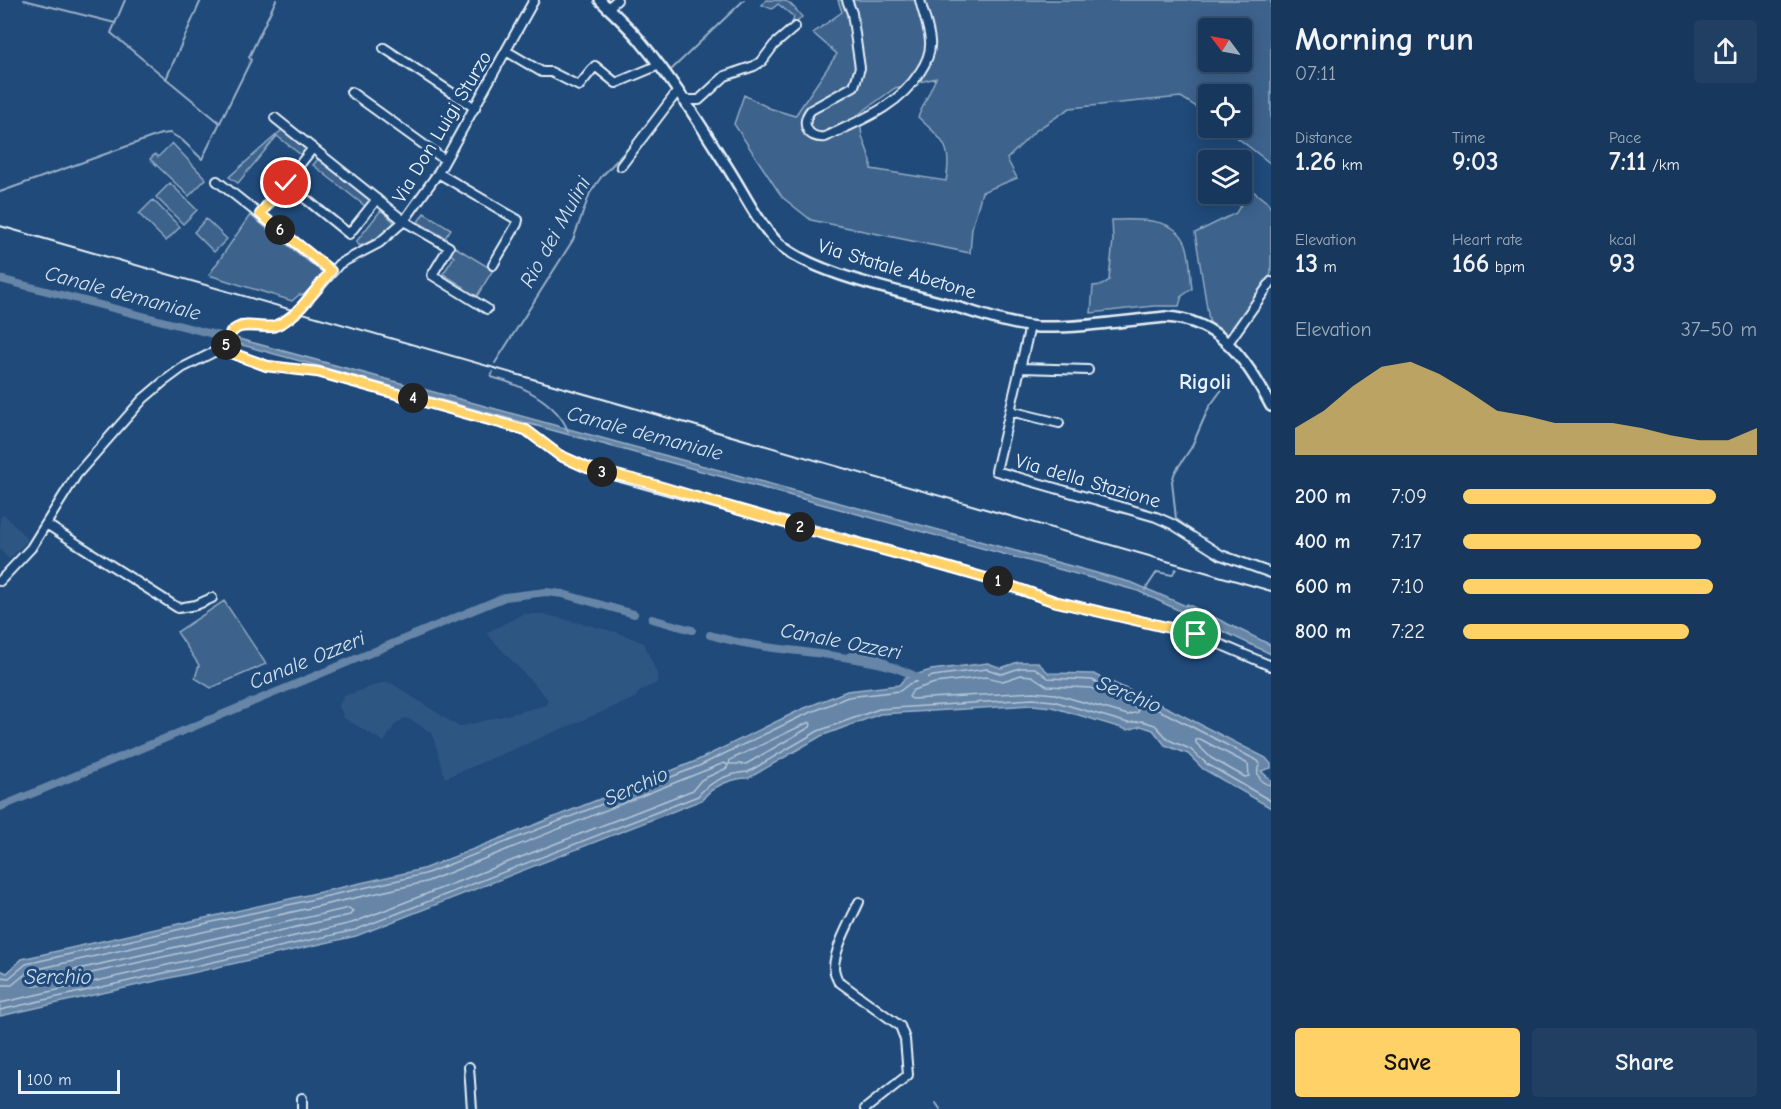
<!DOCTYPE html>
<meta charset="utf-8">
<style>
:root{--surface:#17385c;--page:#203f62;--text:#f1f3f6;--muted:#9eacbb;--line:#365272;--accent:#ffd166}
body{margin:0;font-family:"Comic Neue",sans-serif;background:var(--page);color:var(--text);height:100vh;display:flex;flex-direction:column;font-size:22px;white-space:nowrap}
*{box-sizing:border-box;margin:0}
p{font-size:20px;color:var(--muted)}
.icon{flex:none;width:33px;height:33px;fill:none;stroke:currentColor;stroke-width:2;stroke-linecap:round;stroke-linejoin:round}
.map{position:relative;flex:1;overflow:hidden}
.side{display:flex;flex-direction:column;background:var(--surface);width:510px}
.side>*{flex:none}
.needle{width:39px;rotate:302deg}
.controls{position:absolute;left:1198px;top:18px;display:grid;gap:12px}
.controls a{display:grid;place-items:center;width:54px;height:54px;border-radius:6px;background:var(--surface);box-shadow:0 3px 15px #0003,0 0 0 2px var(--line);font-size:30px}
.scale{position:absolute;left:18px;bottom:15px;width:102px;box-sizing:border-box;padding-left:6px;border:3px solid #e8f1f8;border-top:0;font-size:16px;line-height:21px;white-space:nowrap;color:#e8f1f8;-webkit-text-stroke:4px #1f4a7a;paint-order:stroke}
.pin{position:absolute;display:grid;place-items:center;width:51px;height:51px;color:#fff;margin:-26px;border:3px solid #fff;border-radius:50%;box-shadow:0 2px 6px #0007}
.km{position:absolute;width:30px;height:30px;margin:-15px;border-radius:50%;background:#222;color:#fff;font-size:16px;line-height:30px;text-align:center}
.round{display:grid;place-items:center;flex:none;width:63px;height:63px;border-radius:6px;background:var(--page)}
.headline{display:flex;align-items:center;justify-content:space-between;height:102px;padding:0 24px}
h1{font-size:33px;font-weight:700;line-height:45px}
.metrics{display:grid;grid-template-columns:repeat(3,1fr);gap:9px;height:102px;padding:6px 24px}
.metrics div{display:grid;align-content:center}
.metrics b{font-size:26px;font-weight:700}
.metrics small{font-size:16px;font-weight:400}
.metrics p{font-size:16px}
.chart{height:168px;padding:12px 24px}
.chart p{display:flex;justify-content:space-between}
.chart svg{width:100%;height:108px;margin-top:6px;fill:var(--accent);opacity:.7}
.button{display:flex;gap:12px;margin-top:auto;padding:12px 24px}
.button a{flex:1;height:69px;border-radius:6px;background:var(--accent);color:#111;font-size:24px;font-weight:700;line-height:69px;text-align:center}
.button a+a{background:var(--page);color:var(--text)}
ul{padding:0 24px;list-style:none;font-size:20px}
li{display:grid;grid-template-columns:96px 72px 1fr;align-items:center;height:45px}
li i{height:15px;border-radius:8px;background:var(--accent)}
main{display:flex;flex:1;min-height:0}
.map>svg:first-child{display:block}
.built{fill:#2e5683}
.green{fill:#3c628c;stroke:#92aac2;stroke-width:1.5;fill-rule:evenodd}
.water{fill:#6685a7;stroke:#9ab0c7;stroke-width:1.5}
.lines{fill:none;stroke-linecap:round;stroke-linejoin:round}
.shore{stroke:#b4c6d8;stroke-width:1.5}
.stream{stroke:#9ab0c7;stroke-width:2}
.canal{stroke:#6685a7;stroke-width:8}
.minor-casing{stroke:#e8f1f8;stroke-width:12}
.major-casing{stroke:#e8f1f8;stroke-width:14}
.minor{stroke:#1f4a7a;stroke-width:8}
.major{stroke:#1f4a7a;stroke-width:9}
.rail{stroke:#e8f1f8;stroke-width:2}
.route-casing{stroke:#fff;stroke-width:12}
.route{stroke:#ffd166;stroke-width:8}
.labels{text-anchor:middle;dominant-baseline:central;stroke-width:6;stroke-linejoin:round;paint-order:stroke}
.street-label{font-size:20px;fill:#e8f1f8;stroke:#1f4a7a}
.water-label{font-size:21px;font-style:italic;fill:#d4e1ec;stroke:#1f4a7a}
.quarter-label{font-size:22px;font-weight:bold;fill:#e8f1f8;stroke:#1f4a7a}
</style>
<main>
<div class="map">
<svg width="1271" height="1109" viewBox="0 0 1271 1109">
<rect width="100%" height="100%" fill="#1f4a7a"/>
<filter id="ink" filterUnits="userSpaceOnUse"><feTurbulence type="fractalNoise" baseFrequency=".0167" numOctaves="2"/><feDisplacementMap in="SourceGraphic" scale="12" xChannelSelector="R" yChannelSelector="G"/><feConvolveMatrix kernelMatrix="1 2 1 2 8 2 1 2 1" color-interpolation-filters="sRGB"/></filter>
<g filter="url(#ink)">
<!-- built -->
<path class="built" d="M4 514 28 540 9 559 0 549V518Z
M523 614H543L616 632 644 643 657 674V683L641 690 635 698 445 778 432 733 413 721 406 718 403 719 394 726 384 742 344 718 339 706 344 696 385 682 391 683 459 727 546 705 548 699 486 633Z"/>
<!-- green -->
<path class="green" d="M766 0C790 0 788 0 802 17L791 28 794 17 778 4 772 9 762 5Z
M838 0H1271V164L1225 128H1242V94H1209V115L1181 97 1070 108 1035 131 1007 159 1017 178 982 192 972 228 970 253 811 220 782 197 734 124 744 95 769 108 795 116 837 54 813 33 842 12ZM1209 28H1242V62H1209ZM936 78 918 117C942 140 953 145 946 181L871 169V161L862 136 859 114 895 88Z
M282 130 306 149 301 155 277 136 238 183 229 177Z
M172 143 206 179 189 196 150 159 155 154 158 157Z
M318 159 370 200 365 206 313 165Z
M170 183 197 210 183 224 156 197Z
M1253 191 1268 203 1271 209V274L1228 336 1211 325 1209 320 1195 233 1236 213 1246 196Z
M153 200 180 227 166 241 139 214Z
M381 210 395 223 378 238 360 246 356 242Z
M424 213 451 229 445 238 418 222Z
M250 215 324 274 304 295H299L292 301 209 275Z
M206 219 227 239 214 252 194 232Z
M1112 220C1135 220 1173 216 1185 242 1191 255 1190 274 1192 289L1182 296 1179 306H1154L1091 313 1093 286 1102 285 1109 280 1113 240Z
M455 247 493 270 477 296 463 290 464 287 443 274 454 257 449 253Z
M224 601 266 664 211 688 195 678 199 665 177 632Z"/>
<!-- water -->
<path class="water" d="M221 334 1133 583 1186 606 1187 604 1271 645V654L1138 591 220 339Z
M1018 662H1037L1049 673 1094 674 1170 709 1266 758 1271 764V768L1261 771 1271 780V808L1203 769 1188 754 1165 745 1153 730 1141 726 1128 730 1052 707 1032 705 880 714 821 736 749 778C732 778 712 786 702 800L356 936 0 1016V970L7 973 22 959 423 869 696 761 800 710 847 691 899 685 905 678 931 670 988 663 1001 668Z"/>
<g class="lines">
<!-- shore -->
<path class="shore" d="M1021 675 1032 676 1047 686 1091 688 1137 708 1138 712 1128 715 1055 694 1033 692 912 699 909 697 913 690 935 683 986 677 1003 681Z
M809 722 811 724 810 727 746 764H729L730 760Z
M1200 739 1248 764 1249 776 1245 777 1211 758 1196 743V740Z
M349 908 353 911 350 915 34 986 31 983 34 979Z
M0 977 9 978 26 964 425 874 699 766 802 716 848 697 900 691 909 684 933 676 987 669 1002 674 1020 668H1035L1048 678 1092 680 1167 714 1258 761 1260 764C1254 773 1260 784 1271 785
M0 985H12L29 971 426 882 724 763 728 765 727 768 701 780 693 790 352 923 0 1003
M0 1010 355 930 698 796C709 782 729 773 748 772L818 731 879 709 1033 699 1053 701 1128 723 1142 721 1155 725 1169 740 1190 749 1207 764 1271 801"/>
<!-- stream -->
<path class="stream" d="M24 0 115 23
M125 0 111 33 220 123
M671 70 744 0
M166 79 201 0
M654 116 672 92
M0 192 161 134 170 133 182 140 202 159 251 60 249 57 276 0
M495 363 573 240 590 193 602 176 636 140
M493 372 491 377C520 384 557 402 568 431
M1186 526 1176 519 1172 481 1175 472 1191 448 1209 407 1229 380
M1145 590 1157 572 1172 575 1176 569
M936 1103 940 1109"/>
<!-- canal -->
<path class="canal" d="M0 279 228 338
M652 619 692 630
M710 635C767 652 828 651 886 665 899 668 912 675 924 680
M849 657C862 649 877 656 888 665
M0 807 505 597 546 592 563 594 634 614"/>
<defs>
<path id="minor" d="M847 0 852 13 860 68 854 86 811 110C800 123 807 139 825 137 861 120 898 107 920 72 926 63 931 52 930 41 929 28 923 13 920 0
M608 8 617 0
M384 48 475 108
M506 51 542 72H551L579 86 595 66 616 83 659 65
M351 92 445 160
M683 100H699L725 76 754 66 762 61 774 45 795 27
M275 118 404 221 449 247 432 275 487 309
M621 166 677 92
M438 173 518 220 517 224 493 265
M217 181 331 271
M286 183 349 234 377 199
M260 214 313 148
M1030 326 996 471 1156 517 1172 524 1221 555 1271 573
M1228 343 1271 282
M221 349 267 366 318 372 526 430 559 455 588 468 943 566 999 582 1054 601 1196 634 1271 666
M1021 368 1088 370
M1010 411 1059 423
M46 524 178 608 196 605 212 598
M0 581 31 548 77 474 143 399 163 382 182 368 224 347 231 332 235 329 241 326 273 327 286 320 297 312 339 264 379 243 404 221 438 173 534 0
M859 902C851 920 835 947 834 967 834 972 836 976 838 981L900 1026 905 1039 908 1075 865 1109
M469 1067 472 1109
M302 1109V1098"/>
<path id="major" d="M600 0C614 14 629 27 641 42 672 79 698 121 724 162 741 187 755 219 776 241 809 274 904 292 950 305 978 313 1008 325 1038 327 1080 328 1123 321 1165 317 1220 319 1248 362 1271 406"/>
</defs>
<!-- minor casing -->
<use href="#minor" class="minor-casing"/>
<!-- major casing -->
<use href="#major" class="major-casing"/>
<!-- minor -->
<use href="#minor" class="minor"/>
<!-- major -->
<use href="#major" class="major"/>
<!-- rail -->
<path class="rail" d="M0 226 1271 591"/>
</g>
</g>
<g class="lines" filter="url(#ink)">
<defs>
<path id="route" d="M286 183 260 214 331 271C317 287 295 321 274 326 262 329 248 322 237 328 228 332 229 343 220 349L267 366 318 372 526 430 559 455 588 468 645 482 812 531 943 566 999 582 1053 601 1196 634"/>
</defs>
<!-- route casing -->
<use href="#route" class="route-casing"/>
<!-- route -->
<use href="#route" class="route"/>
</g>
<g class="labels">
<!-- street labels -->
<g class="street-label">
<text transform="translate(442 127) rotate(-59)">Via Don Luigi Sturzo</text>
<text transform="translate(897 269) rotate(17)">Via Statale Abetone</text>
<text transform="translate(1088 481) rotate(16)">Via della Stazione</text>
</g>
<!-- water labels -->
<g class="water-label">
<text transform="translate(555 232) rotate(-61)">Rio dei Mulini</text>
<text transform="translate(123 293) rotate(15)">Canale demaniale</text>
<text transform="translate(645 433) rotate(15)">Canale demaniale</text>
<text transform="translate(841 641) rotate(11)">Canale Ozzeri</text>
<text transform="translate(307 660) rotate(-22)">Canale Ozzeri</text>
<text transform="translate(1129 694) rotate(22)">Serchio</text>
<text transform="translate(636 786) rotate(-24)">Serchio</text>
<text x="58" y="977">Serchio</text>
</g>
<!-- quarter labels -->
<g class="quarter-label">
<text x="1205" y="382">Rigoli</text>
</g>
</g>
</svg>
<div class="controls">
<a><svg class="needle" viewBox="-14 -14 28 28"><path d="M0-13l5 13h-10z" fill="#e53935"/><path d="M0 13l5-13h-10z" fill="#9eacbb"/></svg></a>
<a><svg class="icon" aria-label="locate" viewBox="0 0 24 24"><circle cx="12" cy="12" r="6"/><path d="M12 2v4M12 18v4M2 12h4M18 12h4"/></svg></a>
<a><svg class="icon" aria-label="layers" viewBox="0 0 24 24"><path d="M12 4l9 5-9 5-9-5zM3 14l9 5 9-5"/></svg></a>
</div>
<div class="scale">100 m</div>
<div class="pin" style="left:1196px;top:634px;background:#1e9e55"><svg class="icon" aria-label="arrive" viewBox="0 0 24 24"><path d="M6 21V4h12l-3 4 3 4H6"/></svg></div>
<div class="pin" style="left:286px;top:183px;background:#d93025"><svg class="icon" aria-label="check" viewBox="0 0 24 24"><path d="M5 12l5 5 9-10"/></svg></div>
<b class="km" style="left:998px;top:581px">1</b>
<b class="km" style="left:800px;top:527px">2</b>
<b class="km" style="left:602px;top:472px">3</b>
<b class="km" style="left:413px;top:398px">4</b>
<b class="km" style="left:226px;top:345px">5</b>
<b class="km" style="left:280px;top:230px">6</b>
</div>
<section class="side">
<div class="headline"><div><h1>Morning run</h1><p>07:11</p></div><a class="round"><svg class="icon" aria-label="share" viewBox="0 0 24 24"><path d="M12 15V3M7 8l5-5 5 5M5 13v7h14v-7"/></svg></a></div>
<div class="metrics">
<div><p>Distance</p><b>1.26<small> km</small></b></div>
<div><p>Time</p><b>9:03</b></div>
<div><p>Pace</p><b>7:11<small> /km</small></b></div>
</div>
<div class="metrics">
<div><p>Elevation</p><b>13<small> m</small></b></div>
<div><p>Heart rate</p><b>166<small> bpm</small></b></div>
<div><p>kcal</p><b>93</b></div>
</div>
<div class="chart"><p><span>Elevation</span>37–50 m</p>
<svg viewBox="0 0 160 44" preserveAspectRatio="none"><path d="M0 44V33L10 26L20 16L30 8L40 6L50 11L60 18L70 26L80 28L90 31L100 31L110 31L120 33L130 36L140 38L150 38L160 33V44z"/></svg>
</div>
<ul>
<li><b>200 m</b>7:09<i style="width:86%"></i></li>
<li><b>400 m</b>7:17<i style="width:81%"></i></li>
<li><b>600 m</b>7:10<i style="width:85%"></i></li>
<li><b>800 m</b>7:22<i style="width:77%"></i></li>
</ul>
<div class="button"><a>Save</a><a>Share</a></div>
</section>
</main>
